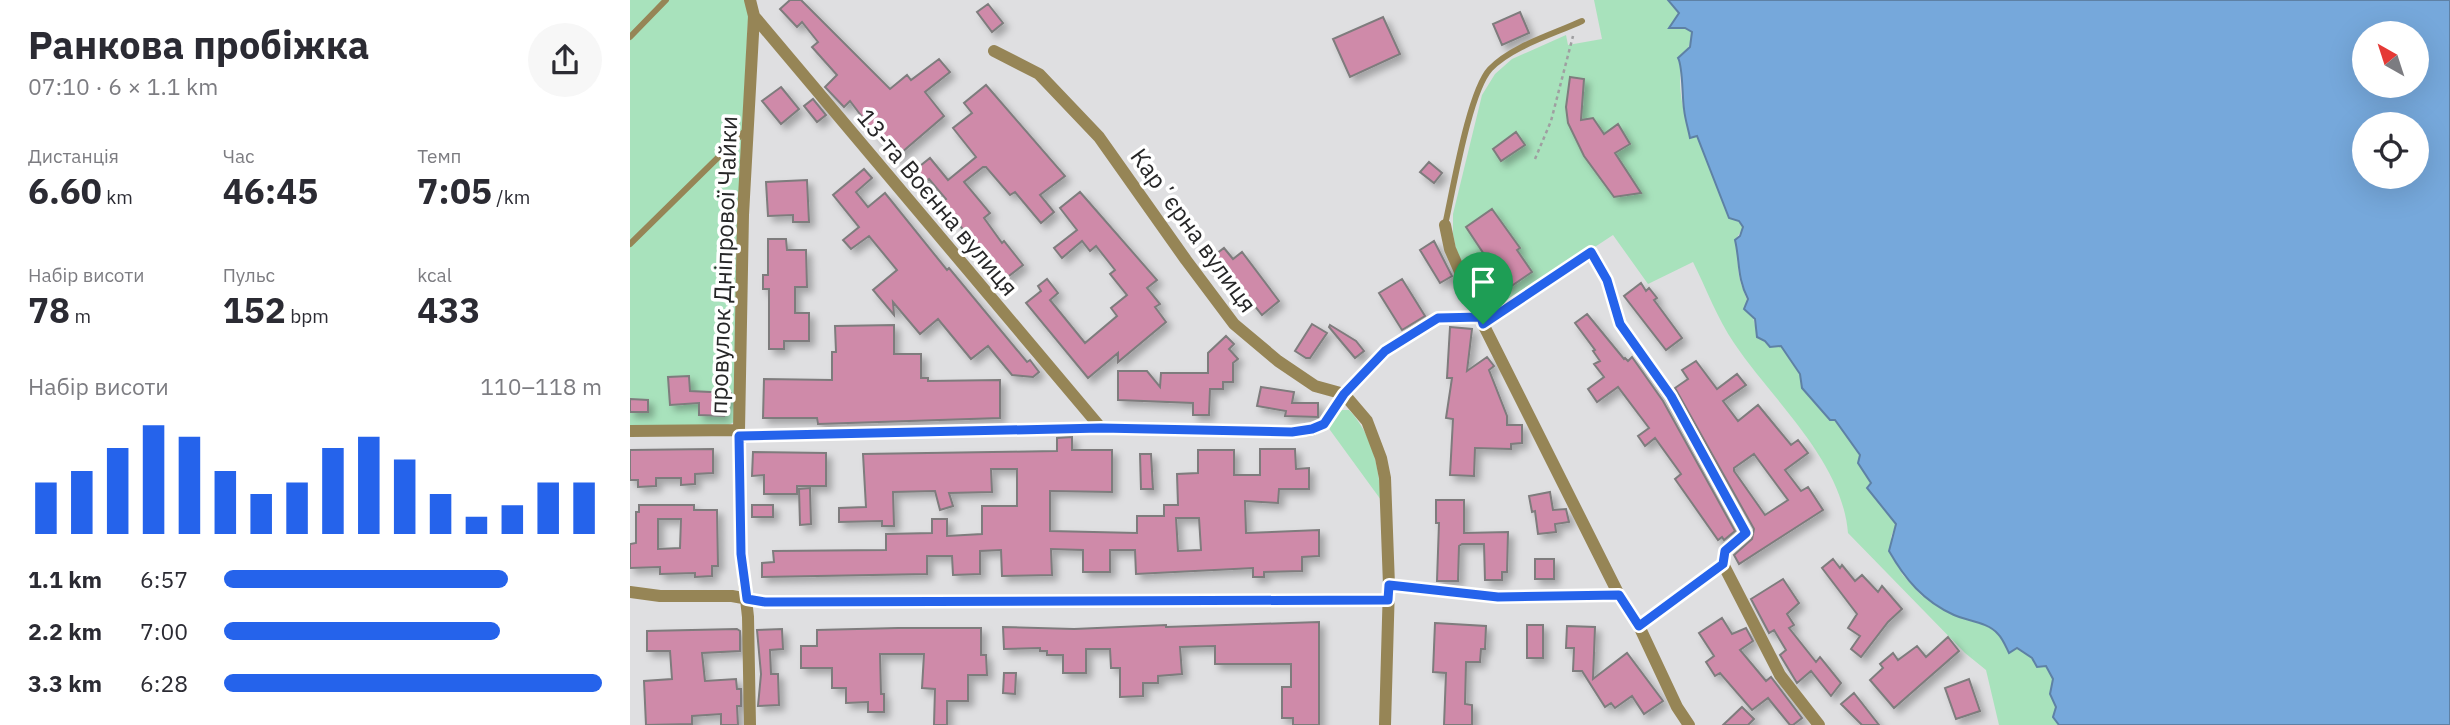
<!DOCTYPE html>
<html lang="uk">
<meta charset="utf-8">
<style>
:root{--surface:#fff;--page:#f7f7f7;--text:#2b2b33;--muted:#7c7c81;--accent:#2563eb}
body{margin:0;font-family:"IBM Plex Sans",sans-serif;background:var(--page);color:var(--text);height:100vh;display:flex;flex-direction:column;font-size:26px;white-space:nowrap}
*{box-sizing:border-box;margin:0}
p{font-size:23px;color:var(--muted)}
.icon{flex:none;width:38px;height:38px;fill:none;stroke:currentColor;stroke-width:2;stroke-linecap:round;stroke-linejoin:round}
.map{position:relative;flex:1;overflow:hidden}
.drawer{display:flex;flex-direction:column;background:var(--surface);width:630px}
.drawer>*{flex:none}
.needle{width:46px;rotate:321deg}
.buttons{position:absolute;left:1722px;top:21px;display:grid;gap:14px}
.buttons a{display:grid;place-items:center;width:77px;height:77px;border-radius:50%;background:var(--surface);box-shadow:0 7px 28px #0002;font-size:35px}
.pin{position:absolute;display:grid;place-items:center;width:60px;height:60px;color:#fff;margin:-72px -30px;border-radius:50% 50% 50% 0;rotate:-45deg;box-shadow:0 0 7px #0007}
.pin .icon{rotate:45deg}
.round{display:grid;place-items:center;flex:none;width:74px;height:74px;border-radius:37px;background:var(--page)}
.head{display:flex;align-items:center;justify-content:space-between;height:119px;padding:0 28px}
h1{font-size:38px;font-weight:800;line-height:52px}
.metrics{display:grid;grid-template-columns:repeat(3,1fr);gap:10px;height:119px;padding:7px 28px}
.metrics div{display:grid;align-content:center}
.metrics b{font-size:35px;font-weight:800}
.metrics small{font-size:19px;font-weight:400}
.metrics p{font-size:19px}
.chart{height:196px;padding:14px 28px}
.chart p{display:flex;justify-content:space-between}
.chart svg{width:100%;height:126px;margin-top:7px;stroke:var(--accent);stroke-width:6}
ul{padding:0 28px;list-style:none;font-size:23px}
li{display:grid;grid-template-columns:112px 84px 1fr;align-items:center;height:52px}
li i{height:18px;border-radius:9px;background:var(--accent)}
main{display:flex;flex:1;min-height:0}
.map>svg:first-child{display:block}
.green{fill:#a8e2bc}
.water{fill:#76a8db;stroke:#5e81a5;stroke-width:2;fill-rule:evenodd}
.building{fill:#cf8aa9;stroke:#7e7c7d;stroke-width:2;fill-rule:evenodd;filter:url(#shadow)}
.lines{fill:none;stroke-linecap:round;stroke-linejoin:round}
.path{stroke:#9f9fa1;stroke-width:2.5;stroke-dasharray:3.5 3.5;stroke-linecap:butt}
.lane{stroke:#968556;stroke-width:6}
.street{stroke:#968556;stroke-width:12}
.route-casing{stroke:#fff;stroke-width:14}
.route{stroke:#2563eb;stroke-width:9}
.labels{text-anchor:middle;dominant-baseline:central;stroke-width:7;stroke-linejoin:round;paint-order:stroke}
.street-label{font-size:24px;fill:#262627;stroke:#fff}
</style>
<main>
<section class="drawer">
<div class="head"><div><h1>Ранкова пробіжка</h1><p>07:10 · 6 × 1.1 km</p></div><a class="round"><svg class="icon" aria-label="share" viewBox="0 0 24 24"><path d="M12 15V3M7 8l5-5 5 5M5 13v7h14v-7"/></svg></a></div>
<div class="metrics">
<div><p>Дистанція</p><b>6.60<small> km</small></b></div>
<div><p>Час</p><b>46:45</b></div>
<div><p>Темп</p><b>7:05<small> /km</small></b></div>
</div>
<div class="metrics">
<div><p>Набір висоти</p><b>78<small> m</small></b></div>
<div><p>Пульс</p><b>152<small> bpm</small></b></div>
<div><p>kcal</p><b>433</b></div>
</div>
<div class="chart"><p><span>Набір висоти</span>110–118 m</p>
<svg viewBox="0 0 160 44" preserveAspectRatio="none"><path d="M5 44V26M15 44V22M25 44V14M35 44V6M45 44V10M55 44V22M65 44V30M75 44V26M85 44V14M95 44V10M105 44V18M115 44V30M125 44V38M135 44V34M145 44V26M155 44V26"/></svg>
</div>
<ul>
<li><b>1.1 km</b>6:57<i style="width:75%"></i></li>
<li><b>2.2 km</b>7:00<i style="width:73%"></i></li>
<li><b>3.3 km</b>6:28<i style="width:100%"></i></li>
</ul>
</section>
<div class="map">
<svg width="1820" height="725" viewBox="0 0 1820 725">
<defs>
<filter id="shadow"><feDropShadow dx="5" dy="5" stdDeviation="3.5" flood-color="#0004"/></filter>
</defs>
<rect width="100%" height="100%" fill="#dfdfe1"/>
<!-- green -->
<path class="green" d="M0 0H119L108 221 104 422 95 427H0Z
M964 0H1038L1050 13 1040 27 1055 28 1062 31C1062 44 1055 52 1052 64 1046 87 1055 115 1060 137L1067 136 1080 168 1114 227 1105 240C1109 257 1106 273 1113 289 1119 306 1125 319 1127 337L1151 346 1170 374 1172 388 1205 420 1230 455 1228 463 1241 483 1238 488 1266 524 1261 537 1272 574 1292 596 1323 614 1351 623 1367 632 1379 652 1387 647 1416 666 1423 679 1420 694 1426 707 1423 717 1429 725H1369L1356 670 1335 653 1218 533C1212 460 1143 401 1104 343 1087 318 1076 288 1063 262L1018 284 983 235 874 307 863 311 853 305 826 249 823 234V214L852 95 865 74 882 59 936 35 938 45 972 39Z
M712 410H719C742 434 749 467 751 500L700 430 698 423Z"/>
<!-- water -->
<path class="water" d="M1038 0H1820V725H1429L1423 717 1426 707 1420 694 1423 679 1416 666 1407 667 1402 658 1387 648 1379 653C1376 647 1373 639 1368 634 1358 622 1337 621 1324 615 1293 601 1275 579 1259 551L1266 524 1237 488 1241 483 1228 463 1230 455 1205 420H1200L1172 388 1170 374 1151 346 1140 347 1135 341 1127 337 1125 319 1114 309 1118 299C1107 278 1110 261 1105 240L1110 236 1113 227 1109 221 1099 218 1067 136 1060 138C1058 128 1055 119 1054 109 1052 96 1053 66 1048 58L1060 47 1062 32 1055 28H1039L1049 13ZM1734 33H1787V86H1734ZM1734 124H1787V177H1734Z"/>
<!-- building -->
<path class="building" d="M160 0H171L260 89 277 75 281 80 309 59 320 72 295 92 314 116 264 159 220 101 214 107 195 87 207 75 182 47 188 42 172 22 167 27 150 9Z
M358 4 373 23 362 32 347 12Z
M890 12 899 33 872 45 863 24Z
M753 17 770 54 720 77 703 39Z
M940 77 954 79 951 120 963 118 974 134 988 124 1000 144 985 153 1011 193 984 197 954 156 938 123 936 107Z
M356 85 435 176 410 195 424 212 411 223 385 192 380 195 356 167H353L334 182 360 213 354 218 372 243 374 241 393 265 375 279 362 263 360 265 312 202 316 199 299 179 295 183 285 170 300 158 318 180 346 157 323 128 342 113 334 103Z
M151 87 169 109 151 124 132 101Z
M183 99 196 115 187 122 174 106Z
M886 132 895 145 871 161 863 149Z
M799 162 812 173 804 183 790 172Z
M234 169 242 178 226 192 238 207 255 193 317 270 319 268 397 362 400 360 409 372 403 377 382 375 358 346 341 359 308 319 290 334 263 302 264 315 243 290 267 270 239 236 221 249 213 240 229 227 203 195Z
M177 180 179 222H163V215L138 216 136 182Z
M450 192 527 280 517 288 530 304 525 307 536 322 488 362V353L458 378 396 303 411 291 408 286 417 279 428 293 420 300 455 343 487 316 481 308 497 295 480 274 485 270 466 246 460 251 452 241 432 258 424 248 447 230 430 208Z
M862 209 890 248 887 250 902 272 877 289 836 227Z
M138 239H156L157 250H176L177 287H165V313H179V341H154V349H139V289H133V275H138Z
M804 241 822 276 810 283 790 250Z
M594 248 603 259 612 252 649 301 632 315 600 275 594 280 578 260Z
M772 279 795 316 772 330 749 293Z
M1011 283 1016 291 1019 288 1027 298 1024 300 1052 338 1036 350 994 296Z
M957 314 994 359 995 358 998 361 1002 357 1033 401 1105 531 1094 540 1092 537 1088 540 1045 479 1051 474 1025 438 1015 446 1008 436 1019 428 988 387 967 402 958 389 974 377 964 364 970 361 963 351 965 350 945 323Z
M682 324 697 333 680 358H676L665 351Z
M264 325V354H291V378H298V381L370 380V418L188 424 187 418H133L134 379 202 380V352H206L205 326Z
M700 325 726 341 734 351 725 358 699 327Z
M820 327 842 329 837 371 857 357 864 366 859 370 877 416V425H892V443L881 444V449L845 448 844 476 820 475 823 419 816 418 822 378H817Z
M596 336 604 344 599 349 608 359 603 363V382H593V389H580L579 415H563V403L488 400V371H517L530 387 531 373H578V353Z
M1066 361 1087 389 1107 374 1116 385 1093 401 1108 421 1128 405 1161 445 1168 440 1178 453 1155 470 1171 491 1178 487 1193 510 1109 564 1104 555 1122 539 1124 529 1045 388 1058 379 1052 370ZM1124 454 1158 500 1135 515 1104 471V468Z
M59 376 60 391 101 393V401L94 402V416L69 415V403L40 405 38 377Z
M631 387 664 392 662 403H688V417L655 416 656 411 627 406Z
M0 399 18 400V412H0Z
M442 437V450H482V492L420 491V531L507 533V516H534V505H548L547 474 568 473V450H604V475H630V449H665L666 469 679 468V489H649L648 503 615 501 616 533 689 530V556L672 557V571L634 572V577H623V568L506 574 505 550H480V572H453V550L421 549 422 575 372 576 371 550 350 551V574L323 575 322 556H297V574L132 577V563L144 562 143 551 256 550V534L302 533V519H317V536L352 534V506H387V469H361L362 492 319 493 323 506 310 510 305 491 263 492 264 526H252V521L209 522V508L236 507 233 454 427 451V438ZM546 518H569L571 550 548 551Z
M83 449V473L65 474V484L51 485V478H26V486L8 487V480H0V450Z
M123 452 196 453V486H167V494H134V475L122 476Z
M510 454H521L523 489H511Z
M180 488 181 524 170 525 169 489Z
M920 492 923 510 936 509 939 522 925 524 926 532 908 534 905 511 902 512 899 496Z
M806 500H834V533L878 532 877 572H872V580H855L854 544H832L829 546 828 581H807L809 523H806Z
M9 505H64V510H87L88 566H82V576L65 577V573L30 574V567L0 568V544L6 543V512H9ZM28 519H51L50 548 28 549Z
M122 505H143V517H122Z
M905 559H924V579H905Z
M1203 559 1210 568 1212 565 1225 581 1232 575 1248 592 1252 586 1272 609 1258 622 1231 657 1221 649 1230 636 1218 628 1227 614 1192 568Z
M1153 579 1169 603 1157 614 1164 625 1159 628 1186 662 1190 657 1211 683 1201 696 1181 671 1167 683 1150 655 1156 650 1144 630 1139 633 1121 599Z
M1092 618 1102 634 1116 628 1123 641 1110 650 1136 681 1141 677 1172 718 1163 725H1160L1138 698 1122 710 1090 673 1085 676 1076 662 1084 656 1069 633Z
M689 622V725H663V718H652V687H661V664H585V646L550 647 552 674 528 676V683H513V696L490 697V668H481L480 649H456V673H433V655H417V651H410V648L374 649 373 627 444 629 536 625V627Z
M805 623 856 626 855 649H851L850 662H836L835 704 842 705V725H814L816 673 803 672Z
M897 625H913V658H897Z
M937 626 965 627 963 679 997 653 1033 701 1014 714 1002 696 985 708 981 703 975 707 952 671H943L944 648H936Z
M268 628H351V655H356L357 675H338V701H317V725H304L305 689 292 688 294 654H250L251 694H254V712H238V702L216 703V688H202V668H171V646H187V630Z
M107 629 110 631V651L72 653 75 681 106 679 107 689H111V706H107L108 725H91V714L62 716V724L16 725 14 681 42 679 40 651H17V631Z
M152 629 153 649 140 650 141 674H148L149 705 128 706 131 674 127 630Z
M1318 637 1329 651 1264 708 1240 680 1253 668 1250 664 1263 653 1268 660 1287 646 1296 657Z
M374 673H386L385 694 373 693Z
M1339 679 1350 711 1326 719 1315 688Z
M1224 693 1249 725H1232L1211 704Z
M1112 707 1124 719 1118 725H1093Z"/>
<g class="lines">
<!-- path -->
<path class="path" d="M905 159 921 121 943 36"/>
<!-- lane -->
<path class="lane" d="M0 37 36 0
M815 225C823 190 839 92 860 69 882 46 924 34 952 21
M0 244 116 130
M853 324 961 252
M1010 626 1093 564"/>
<!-- street -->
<path class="street" d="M120 0 124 16 471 428
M364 51 409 74 469 137 556 260 604 324 648 361 685 386 714 394
M815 225 820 249 853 324 989 595 1009 626 1047 707 1059 725
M961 252 977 280 990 324 1040 396 1116 533 1095 551 1093 564 1150 675 1189 725
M714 394 737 421 751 458 755 478 759 585 755 725
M0 431 109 430
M109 436 471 428 662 432 682 430 694 424 714 394 755 351 808 318 851 317
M759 585 868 597 989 595
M0 592 30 596H102L135 602 758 600
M120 725 118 617 111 554 109 430 113 215 124 16"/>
</g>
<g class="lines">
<defs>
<path id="route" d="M961 252 977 280 990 324 1041 396 1116 533 1095 551 1093 564 1009 626 989 595 868 597 759 585 758 600 135 602 117 599 111 554 109 436 471 428 662 432 682 429 694 424 714 394 755 351 808 318 851 317 853 324Z"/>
</defs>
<!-- route casing -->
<use href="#route" class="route-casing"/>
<!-- route -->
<use href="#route" class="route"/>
</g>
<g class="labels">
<!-- street labels -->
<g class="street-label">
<text transform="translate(308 202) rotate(50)">13-та Воєнна вулиця</text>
<text transform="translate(564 230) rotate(54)">Карʼєрна вулиця</text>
<text transform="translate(93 265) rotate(-88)">провулок Дніпрової Чайки</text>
</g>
</g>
</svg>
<div class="buttons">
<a><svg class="needle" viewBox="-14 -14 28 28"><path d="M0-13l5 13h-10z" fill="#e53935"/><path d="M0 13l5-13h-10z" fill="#7c7c81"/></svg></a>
<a><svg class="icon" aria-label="locate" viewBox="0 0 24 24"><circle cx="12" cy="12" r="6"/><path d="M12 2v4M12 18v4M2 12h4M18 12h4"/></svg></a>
</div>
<div class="pin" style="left:853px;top:324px;background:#1e9e55"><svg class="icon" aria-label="arrive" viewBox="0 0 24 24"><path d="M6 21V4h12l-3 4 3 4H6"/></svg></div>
</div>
</main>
